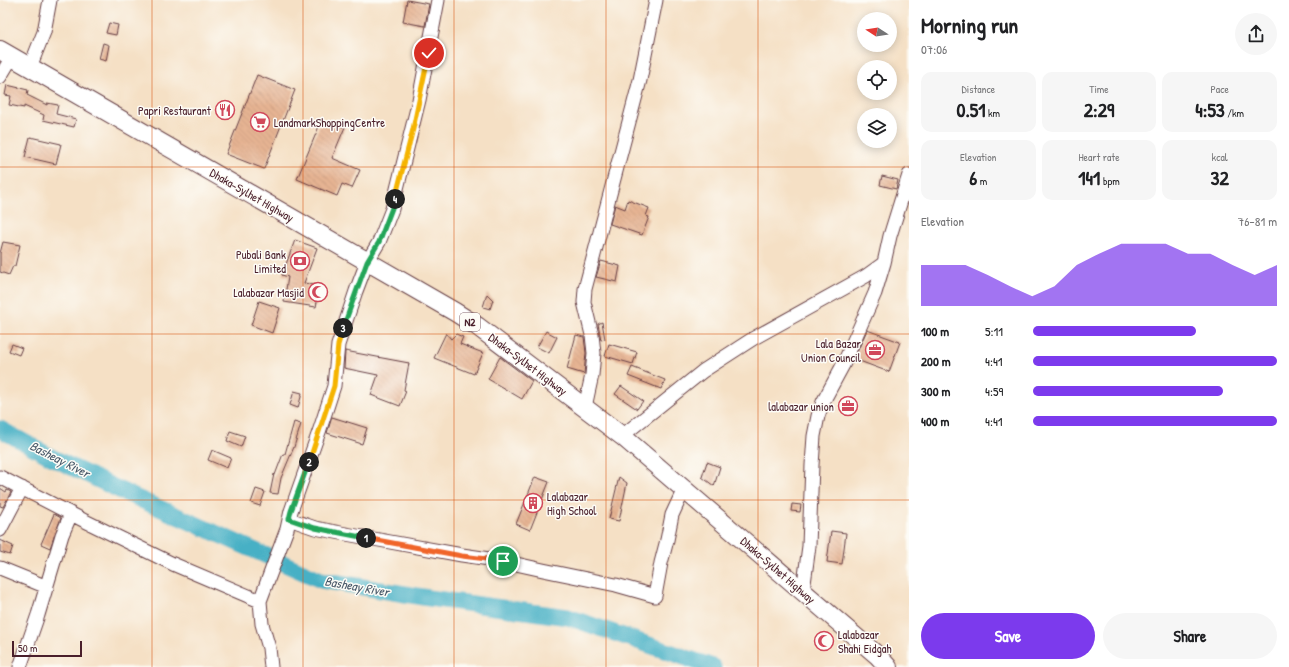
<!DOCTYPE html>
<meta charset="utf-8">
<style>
:root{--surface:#fff;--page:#f6f6f6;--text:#202124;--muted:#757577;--accent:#7c3aed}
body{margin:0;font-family:"Patrick Hand",sans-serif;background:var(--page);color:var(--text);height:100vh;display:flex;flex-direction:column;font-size:15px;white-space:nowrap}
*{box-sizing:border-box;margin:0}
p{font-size:13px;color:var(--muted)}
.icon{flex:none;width:22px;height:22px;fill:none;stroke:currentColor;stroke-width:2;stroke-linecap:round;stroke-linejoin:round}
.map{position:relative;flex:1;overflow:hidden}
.sheet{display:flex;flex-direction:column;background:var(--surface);width:380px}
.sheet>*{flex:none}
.needle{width:26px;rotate:282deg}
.controls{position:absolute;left:857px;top:12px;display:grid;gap:8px}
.controls a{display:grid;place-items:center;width:40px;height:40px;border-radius:50%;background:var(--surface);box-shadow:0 2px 10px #0003;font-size:20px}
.scale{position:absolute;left:12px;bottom:10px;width:70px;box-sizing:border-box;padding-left:4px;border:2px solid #4a1f2b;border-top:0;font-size:11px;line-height:14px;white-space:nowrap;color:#4a1f2b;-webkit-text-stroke:3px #fdfcf7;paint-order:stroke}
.pin{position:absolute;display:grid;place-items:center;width:34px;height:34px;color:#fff;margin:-17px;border:2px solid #fff;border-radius:50%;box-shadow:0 1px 4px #0007}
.km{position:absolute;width:20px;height:20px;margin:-10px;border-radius:50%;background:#222;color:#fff;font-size:11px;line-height:20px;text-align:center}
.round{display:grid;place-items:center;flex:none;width:42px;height:42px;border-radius:21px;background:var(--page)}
.overview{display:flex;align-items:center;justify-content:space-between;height:68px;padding:0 12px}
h1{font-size:22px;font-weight:700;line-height:30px}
.figures{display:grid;grid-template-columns:repeat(3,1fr);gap:6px;height:68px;padding:4px 12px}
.figures div{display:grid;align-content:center;border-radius:10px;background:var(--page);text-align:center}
.figures b{font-size:20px;font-weight:700}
.figures small{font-size:11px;font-weight:400}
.figures p{font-size:11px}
.chart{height:112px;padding:8px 12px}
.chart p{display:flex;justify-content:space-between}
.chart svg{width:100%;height:72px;margin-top:4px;fill:var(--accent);opacity:.7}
.primary-button{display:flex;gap:8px;margin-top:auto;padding:8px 12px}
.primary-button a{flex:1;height:46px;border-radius:24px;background:var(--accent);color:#fff;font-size:16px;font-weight:700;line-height:46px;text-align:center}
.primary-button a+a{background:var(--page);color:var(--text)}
ul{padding:0 12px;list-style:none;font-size:13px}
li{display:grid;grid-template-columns:64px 48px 1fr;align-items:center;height:30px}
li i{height:10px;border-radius:5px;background:var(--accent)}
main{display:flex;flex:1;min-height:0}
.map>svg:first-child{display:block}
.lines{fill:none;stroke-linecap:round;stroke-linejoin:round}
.river{stroke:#47b0c5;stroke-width:17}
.building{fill:url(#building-back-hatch)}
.minor-casing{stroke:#643c42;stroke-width:15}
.highway-casing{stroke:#643c42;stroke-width:20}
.minor{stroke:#fff;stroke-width:13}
.highway{stroke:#fff;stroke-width:18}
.split-1-casing{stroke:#fff;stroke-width:8}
.split-2-casing{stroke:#fff;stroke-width:8}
.split-3-casing{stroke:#fff;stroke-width:8}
.split-4-casing{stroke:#fff;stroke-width:8}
.split-5-casing{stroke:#fff;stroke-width:8}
.split-1{stroke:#f0652b;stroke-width:5}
.split-2{stroke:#22a559;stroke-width:5}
.split-3{stroke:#f5b400;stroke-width:5}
.split-4{stroke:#22a559;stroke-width:5}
.split-5{stroke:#f5b400;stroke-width:5}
.grid{fill:none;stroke:#d8530f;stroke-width:1;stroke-opacity:0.55}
.labels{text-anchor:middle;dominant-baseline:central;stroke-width:3;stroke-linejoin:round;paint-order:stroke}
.shield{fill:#fdfcf7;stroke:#806168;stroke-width:1}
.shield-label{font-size:11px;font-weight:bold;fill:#4a1f2b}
.poi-label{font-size:12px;fill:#4a1f2b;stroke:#fdfcf7;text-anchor:end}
.street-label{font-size:12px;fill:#4a1f2b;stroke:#fdfcf7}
.water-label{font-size:13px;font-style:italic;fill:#495969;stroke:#fdfcf7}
</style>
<main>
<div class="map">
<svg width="909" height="667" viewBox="0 0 909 667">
<defs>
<pattern id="building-back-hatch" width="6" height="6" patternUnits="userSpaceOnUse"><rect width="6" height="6" fill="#e6b493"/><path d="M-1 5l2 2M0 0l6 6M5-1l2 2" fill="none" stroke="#c79a7f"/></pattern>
</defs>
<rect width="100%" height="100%" fill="#fdfcf7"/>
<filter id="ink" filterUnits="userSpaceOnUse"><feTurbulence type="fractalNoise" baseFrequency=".025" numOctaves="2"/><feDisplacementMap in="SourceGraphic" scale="8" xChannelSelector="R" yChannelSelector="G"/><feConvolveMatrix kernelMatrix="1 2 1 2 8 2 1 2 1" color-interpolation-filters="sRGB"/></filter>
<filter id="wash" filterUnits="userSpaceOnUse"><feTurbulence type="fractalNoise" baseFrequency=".012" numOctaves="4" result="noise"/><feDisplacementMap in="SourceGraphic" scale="16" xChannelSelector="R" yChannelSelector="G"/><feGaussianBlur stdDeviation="0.9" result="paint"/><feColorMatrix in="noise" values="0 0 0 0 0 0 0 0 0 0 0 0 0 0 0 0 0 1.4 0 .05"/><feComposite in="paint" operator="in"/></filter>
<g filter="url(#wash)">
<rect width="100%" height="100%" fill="#f5e0c5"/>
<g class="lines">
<!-- river -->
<path class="river" d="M0 429 53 458 130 495 321 580 429 598 568 617 713 667"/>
</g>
<g id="blocks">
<!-- building -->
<path class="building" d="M407 0 429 4 425 26 403 22Z
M109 23 118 25 116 35 106 33Z
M103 43 109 45 106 61 99 59Z
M257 75 295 90 264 169 226 154Z
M7 85 28 90 27 95 47 105V103L58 105 56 114 76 119 74 127 43 120 44 115 24 106V108L9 105 11 96 5 95Z
M320 124 345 127 332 158 360 170 352 188 342 184 337 196 297 179Z
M30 137 61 144 56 164 25 157Z
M882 176 898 180 896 189 880 185Z
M628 200 649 208 646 216 649 217 642 235 610 224 615 205 625 209Z
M295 240 317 248 304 283 320 286 316 307 284 302 288 277 282 275Z
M3 242 20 245 15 266H13L9 275 0 272V253Z
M601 261 620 266 617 282 596 277Z
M487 294 493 300 490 309 483 307Z
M259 301 280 308 272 333 251 325Z
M602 322 605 339 601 340 598 324Z
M867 330 900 342 889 372 854 359Z
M546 331 557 337 549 353 537 347Z
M446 333 451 339 456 334 463 337 460 344 483 353 474 374 434 358Z
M576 335 584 337 586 353 584 374 567 369Z
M12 344 22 348 19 355 9 351Z
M609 344 637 352 633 364 605 356Z
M345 351 409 363 404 390 406 391 400 406 371 395 378 375 344 368Z
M500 357 532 381 522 399 488 379Z
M632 367 665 380 661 389 628 376Z
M621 386 643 401 637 409 615 394Z
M294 391 302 393 298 408 290 405Z
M332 417 367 428 362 444 327 433Z
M294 422 301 424 294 447 281 478 278 494 270 493 274 474 275 475 283 454H285Z
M230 431 245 436 241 447 227 441Z
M212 450 231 458 227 468 208 460Z
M707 462 720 467 714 486 702 477Z
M535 477 549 482 530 530 516 524Z
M619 477 627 483 619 521 609 519Z
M0 488 6 492 7 490 11 492 3 507 0 506Z
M256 489 265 492 260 506 251 503Z
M792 504 801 505 800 512 791 511Z
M54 514 61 518 50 548 41 544Z
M831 531 846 533 842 564 827 562Z
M0 540 13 546 10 555 0 552Z"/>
</g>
</g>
<g filter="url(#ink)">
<use href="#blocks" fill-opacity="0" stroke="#643c42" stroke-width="1"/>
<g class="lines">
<defs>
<path id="minor" d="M30 67 44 32 50 0
M0 77 12 57
M585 407 592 375 594 353 592 335 584 302 585 289 640 80 656 0
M622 436 703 371 754 338 866 276 884 263 890 236 909 175
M0 477 83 520 173 564 260 601
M289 519 315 528 346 534 462 555 503 561 543 570 616 585 655 596 661 563 667 540 672 515 684 489
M0 530 22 488
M0 568 47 587
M803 591 809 546 812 465 814 436 818 416 823 402 843 365 875 293 884 263
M20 667 38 615 62 535 71 514
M271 667 269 648 262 624 260 601 287 529 291 511 320 429 334 386 338 345 356 291 367 262 379 242 392 209 419 100 438 0"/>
<path id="highway" d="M0 50 455 312 477 326 622 436 878 656 888 667"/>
</defs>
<!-- minor casing -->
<use href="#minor" class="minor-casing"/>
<!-- highway casing -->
<use href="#highway" class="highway-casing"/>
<!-- minor -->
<use href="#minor" class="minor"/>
<!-- highway -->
<use href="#highway" class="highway"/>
</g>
</g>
<g class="lines" filter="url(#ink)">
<defs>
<path id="split-1" d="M366 538 462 556 503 561"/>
<path id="split-2" d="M309 462 291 511 289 519 315 528 366 538"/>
<path id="split-3" d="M309 462 334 386 338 345 343 328"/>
<path id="split-4" d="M343 328 367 262 379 242 392 208 395 199"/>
<path id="split-5" d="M395 199 413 129 429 53"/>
</defs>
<!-- split-1 casing -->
<use href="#split-1" class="split-1-casing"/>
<!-- split-2 casing -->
<use href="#split-2" class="split-2-casing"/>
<!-- split-3 casing -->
<use href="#split-3" class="split-3-casing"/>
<!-- split-4 casing -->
<use href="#split-4" class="split-4-casing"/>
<!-- split-5 casing -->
<use href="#split-5" class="split-5-casing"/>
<!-- split-1 -->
<use href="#split-1" class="split-1"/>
<!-- split-2 -->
<use href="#split-2" class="split-2"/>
<!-- split-3 -->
<use href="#split-3" class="split-3"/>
<!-- split-4 -->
<use href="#split-4" class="split-4"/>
<!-- split-5 -->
<use href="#split-5" class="split-5"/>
</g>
<!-- grid -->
<path class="grid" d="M152 0V667M303 0V667M454 0V667M606 0V667M758 0V667M0 167H909M0 334H909M0 500H909"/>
<!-- icons -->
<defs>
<symbol id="restaurant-ring" viewBox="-11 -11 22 22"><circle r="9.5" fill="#fdfcf7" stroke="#d1495b" stroke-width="1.5"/><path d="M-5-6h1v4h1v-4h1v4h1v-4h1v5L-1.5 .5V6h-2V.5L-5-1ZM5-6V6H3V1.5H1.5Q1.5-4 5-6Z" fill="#d1495b"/></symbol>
<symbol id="supermarket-ring" viewBox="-11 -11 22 22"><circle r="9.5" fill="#fdfcf7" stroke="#d1495b" stroke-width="1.5"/><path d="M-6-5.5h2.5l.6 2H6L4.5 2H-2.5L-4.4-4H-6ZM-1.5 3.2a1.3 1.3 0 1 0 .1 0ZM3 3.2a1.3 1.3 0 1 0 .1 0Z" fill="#d1495b"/></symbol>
<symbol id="bank-ring" viewBox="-11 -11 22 22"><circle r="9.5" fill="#fdfcf7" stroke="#d1495b" stroke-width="1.5"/><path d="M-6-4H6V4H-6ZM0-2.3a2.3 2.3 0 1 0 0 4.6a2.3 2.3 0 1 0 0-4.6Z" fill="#d1495b"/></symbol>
<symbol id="mosque-ring" viewBox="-11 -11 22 22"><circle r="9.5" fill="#fdfcf7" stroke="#d1495b" stroke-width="1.5"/><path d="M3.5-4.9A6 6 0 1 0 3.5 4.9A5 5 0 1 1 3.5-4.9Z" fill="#d1495b"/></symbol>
<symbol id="office-ring" viewBox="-11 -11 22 22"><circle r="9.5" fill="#fdfcf7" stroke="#d1495b" stroke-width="1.5"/><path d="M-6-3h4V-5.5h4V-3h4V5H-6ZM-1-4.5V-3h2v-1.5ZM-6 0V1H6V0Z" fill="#d1495b"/></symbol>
<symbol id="building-ring" viewBox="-11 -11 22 22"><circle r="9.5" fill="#fdfcf7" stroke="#d1495b" stroke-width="1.5"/><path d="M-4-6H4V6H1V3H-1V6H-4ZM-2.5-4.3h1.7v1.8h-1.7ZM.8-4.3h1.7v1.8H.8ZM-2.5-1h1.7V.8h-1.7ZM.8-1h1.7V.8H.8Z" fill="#d1495b"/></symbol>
</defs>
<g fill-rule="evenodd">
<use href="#restaurant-ring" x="214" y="99" width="22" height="22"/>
<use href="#supermarket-ring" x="249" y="111" width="22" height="22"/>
<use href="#bank-ring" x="289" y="250" width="22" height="22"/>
<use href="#mosque-ring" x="307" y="281" width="22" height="22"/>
<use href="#office-ring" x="864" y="339" width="22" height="22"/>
<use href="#office-ring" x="837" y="395" width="22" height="22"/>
<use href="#building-ring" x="522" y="492" width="22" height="22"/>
<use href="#mosque-ring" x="813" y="630" width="22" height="22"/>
</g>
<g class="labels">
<!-- shield labels -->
<rect class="shield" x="460" y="313" width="20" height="18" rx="3"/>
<g class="shield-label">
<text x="470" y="322">N2</text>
</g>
<!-- poi labels -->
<g class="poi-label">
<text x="211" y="110">Papri Restaurant</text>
<text x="274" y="122" text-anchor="start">LandmarkShoppingCentre</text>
<text x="286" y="254">Pubali Bank<tspan x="286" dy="14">Limited</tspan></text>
<text x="304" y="292">Lalabazar Masjid</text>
<text x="861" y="343">Lala Bazar<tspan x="861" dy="14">Union Council</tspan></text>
<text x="834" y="406">lalabazar union</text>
<text x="547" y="496" text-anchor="start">Lalabazar<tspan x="547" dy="14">High School</tspan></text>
<text x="838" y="634" text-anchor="start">Lalabazar<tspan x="838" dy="14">Shahi Eidgah</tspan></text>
</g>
<!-- street labels -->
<g class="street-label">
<text transform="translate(252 195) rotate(30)">Dhaka-Sylhet Highway</text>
<text transform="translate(528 364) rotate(37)">Dhaka-Sylhet Highway</text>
<text transform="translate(778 570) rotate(41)">Dhaka-Sylhet Highway</text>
</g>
<!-- water labels -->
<g class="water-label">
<text transform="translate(60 459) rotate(27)">Basheay River</text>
<text transform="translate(357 586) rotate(10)">Basheay River</text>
</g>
</g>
</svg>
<div class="controls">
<a><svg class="needle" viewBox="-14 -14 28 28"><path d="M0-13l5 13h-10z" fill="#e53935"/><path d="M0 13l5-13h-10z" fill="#757577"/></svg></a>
<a><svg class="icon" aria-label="locate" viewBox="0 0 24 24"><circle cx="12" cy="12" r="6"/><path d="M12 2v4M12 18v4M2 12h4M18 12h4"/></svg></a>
<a><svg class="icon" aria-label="layers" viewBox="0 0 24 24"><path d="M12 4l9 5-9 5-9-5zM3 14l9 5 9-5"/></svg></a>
</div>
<div class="scale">50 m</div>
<div class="pin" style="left:503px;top:561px;background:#1e9e55"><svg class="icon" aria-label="arrive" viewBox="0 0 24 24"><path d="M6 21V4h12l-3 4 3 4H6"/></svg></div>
<div class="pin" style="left:429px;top:53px;background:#d93025"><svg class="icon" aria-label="check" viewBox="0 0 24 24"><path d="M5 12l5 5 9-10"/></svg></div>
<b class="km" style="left:366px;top:538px">1</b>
<b class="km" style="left:309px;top:462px">2</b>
<b class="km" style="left:343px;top:328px">3</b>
<b class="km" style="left:395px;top:199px">4</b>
</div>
<section class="sheet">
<div class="overview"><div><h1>Morning run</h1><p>07:06</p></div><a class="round"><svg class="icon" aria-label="share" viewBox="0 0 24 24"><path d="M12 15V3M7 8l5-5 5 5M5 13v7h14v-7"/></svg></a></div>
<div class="figures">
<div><p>Distance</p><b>0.51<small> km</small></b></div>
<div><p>Time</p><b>2:29</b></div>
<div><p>Pace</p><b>4:53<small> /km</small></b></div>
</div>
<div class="figures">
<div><p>Elevation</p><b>6<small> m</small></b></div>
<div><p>Heart rate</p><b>141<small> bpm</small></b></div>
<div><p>kcal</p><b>32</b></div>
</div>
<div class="chart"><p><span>Elevation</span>76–81 m</p>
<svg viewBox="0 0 160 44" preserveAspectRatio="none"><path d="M0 44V19L10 19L20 19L30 25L40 32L50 38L60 32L70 19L80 12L90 6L100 6L110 6L120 12L130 12L140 19L150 25L160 19V44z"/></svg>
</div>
<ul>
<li><b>100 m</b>5:11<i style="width:67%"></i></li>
<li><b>200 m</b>4:41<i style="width:100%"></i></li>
<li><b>300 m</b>4:59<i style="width:78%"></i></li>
<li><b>400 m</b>4:41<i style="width:100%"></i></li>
</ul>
<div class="primary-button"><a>Save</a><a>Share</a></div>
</section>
</main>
